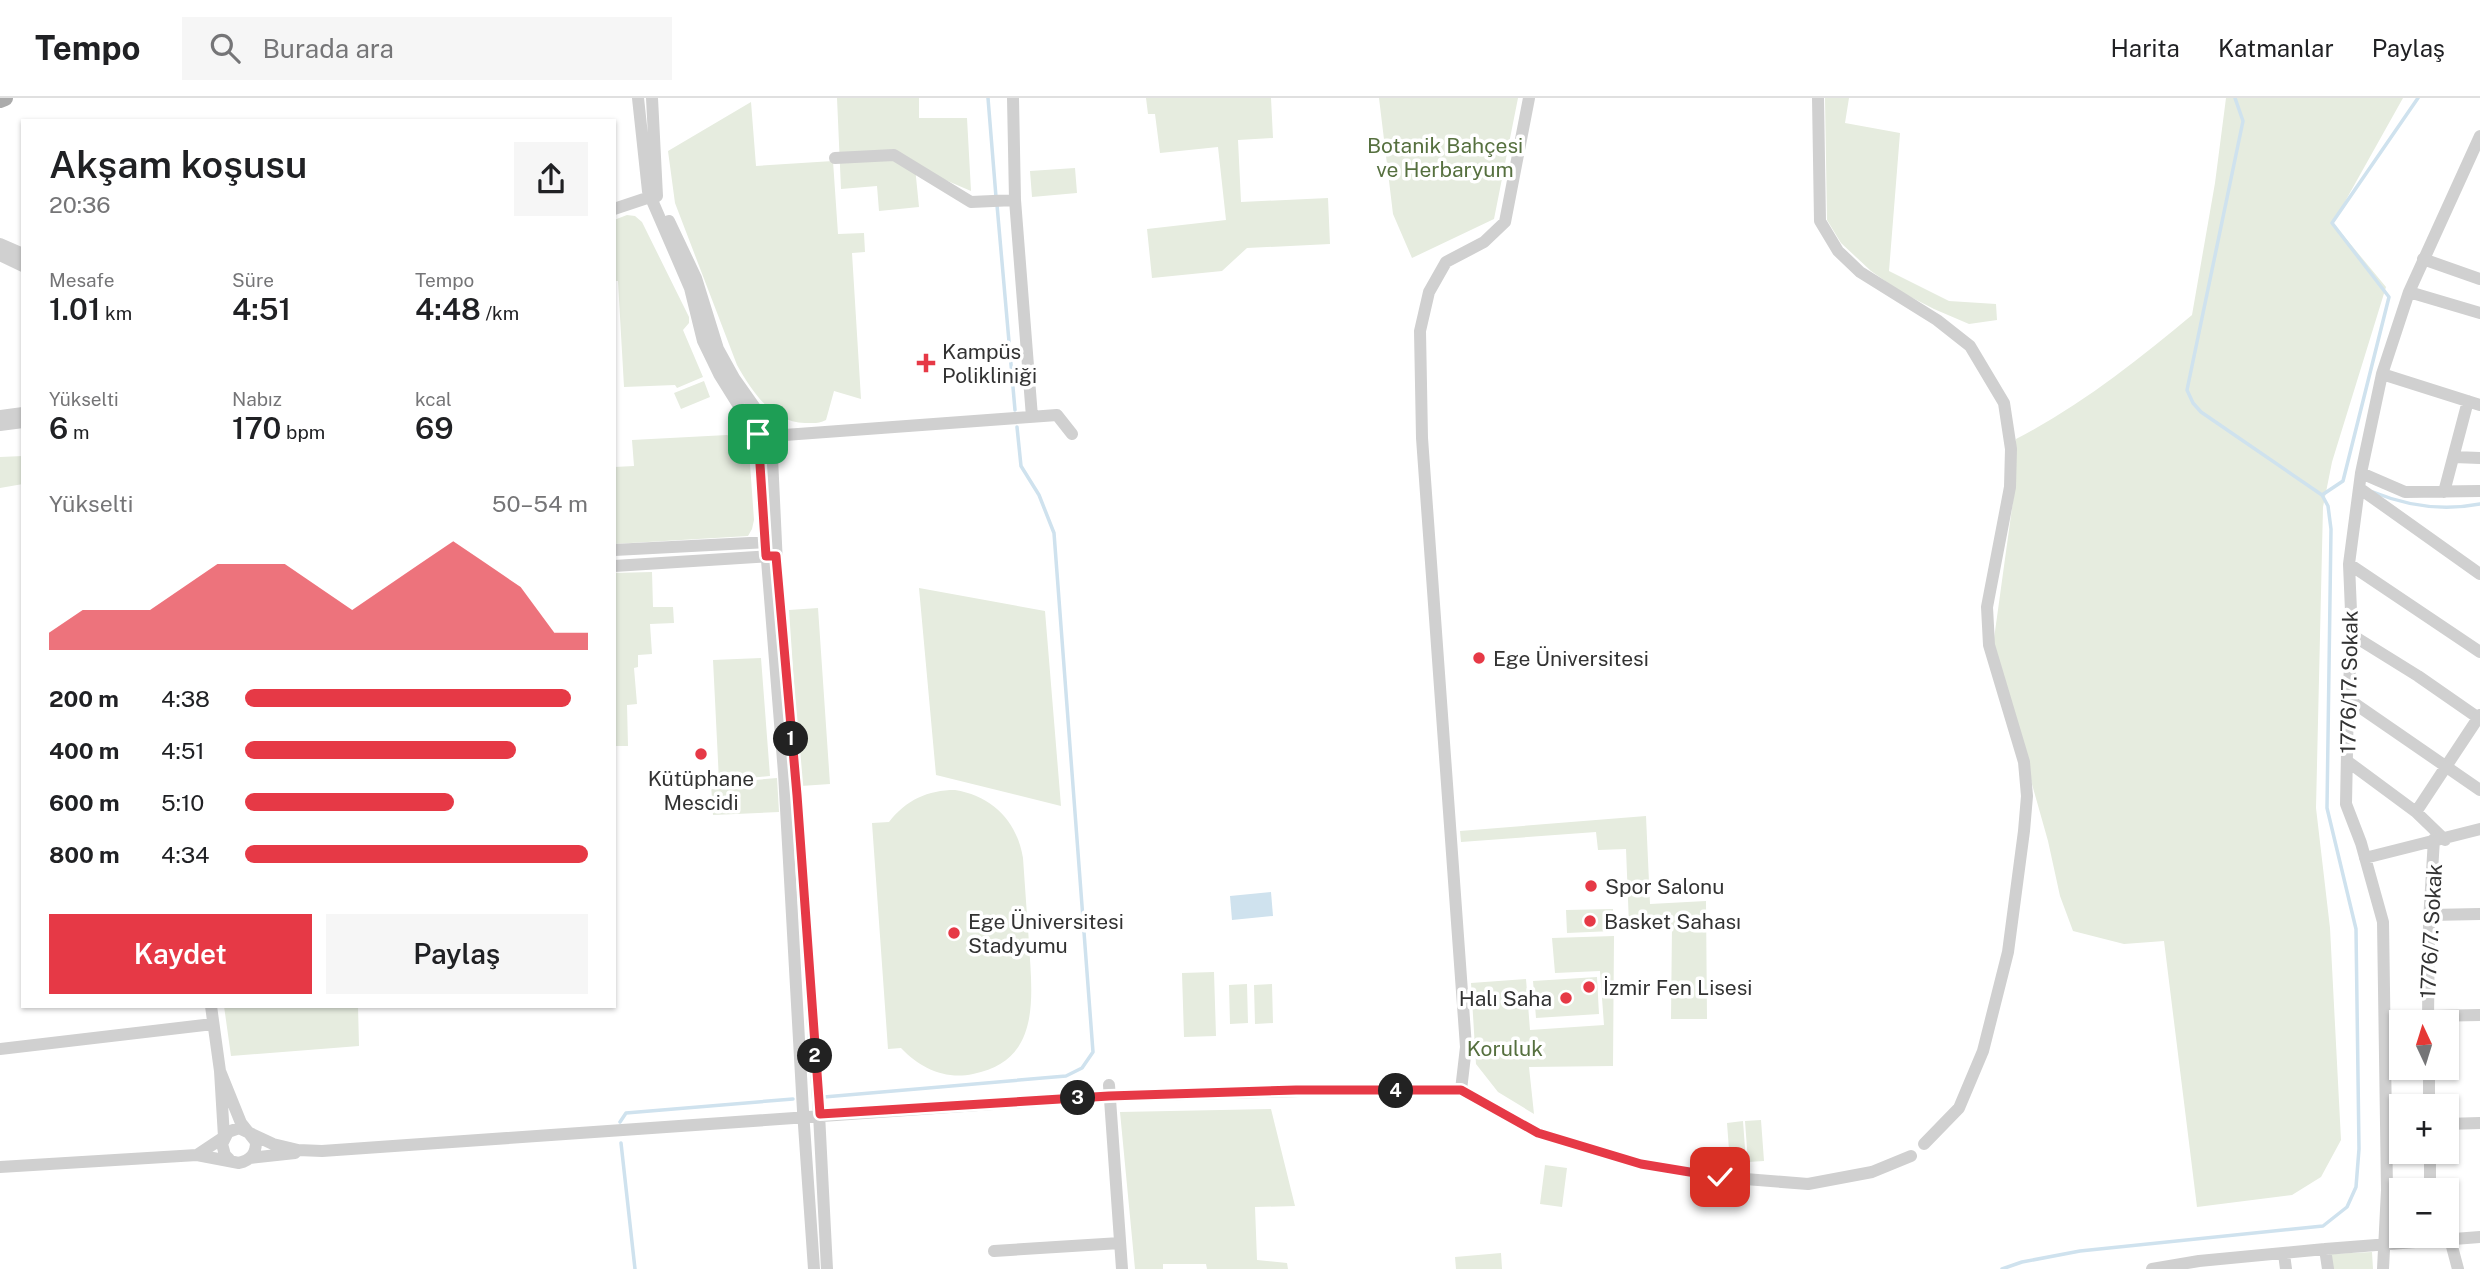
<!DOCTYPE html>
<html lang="tr">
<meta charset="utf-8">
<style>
:root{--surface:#fff;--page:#f6f6f6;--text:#202124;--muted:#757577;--line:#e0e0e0;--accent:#e63946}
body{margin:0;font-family:"Public Sans",sans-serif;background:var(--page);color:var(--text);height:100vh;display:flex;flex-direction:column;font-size:26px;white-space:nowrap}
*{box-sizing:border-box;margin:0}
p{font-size:23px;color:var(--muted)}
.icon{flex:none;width:38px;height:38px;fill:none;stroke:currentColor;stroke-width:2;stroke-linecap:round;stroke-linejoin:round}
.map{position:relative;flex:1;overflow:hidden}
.sheet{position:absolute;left:21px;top:21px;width:595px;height:889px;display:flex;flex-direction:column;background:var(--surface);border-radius:0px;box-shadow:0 2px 5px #0004}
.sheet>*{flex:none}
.needle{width:46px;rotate:356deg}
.tools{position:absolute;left:2389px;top:912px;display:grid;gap:14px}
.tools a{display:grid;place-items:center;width:70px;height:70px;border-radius:0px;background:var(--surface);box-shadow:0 2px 5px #0004;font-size:35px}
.pin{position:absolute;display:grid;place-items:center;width:60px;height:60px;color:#fff;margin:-30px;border-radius:14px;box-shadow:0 4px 10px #0006}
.km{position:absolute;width:35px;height:35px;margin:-18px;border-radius:50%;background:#222;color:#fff;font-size:19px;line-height:35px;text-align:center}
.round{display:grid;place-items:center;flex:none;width:74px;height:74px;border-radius:0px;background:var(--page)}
.head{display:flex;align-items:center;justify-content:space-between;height:119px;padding:0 28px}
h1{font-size:38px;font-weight:600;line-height:52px}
.metrics{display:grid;grid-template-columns:repeat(3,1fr);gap:10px;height:119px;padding:7px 28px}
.metrics div{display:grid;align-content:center}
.metrics b{font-size:30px;font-weight:600}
.metrics small{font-size:19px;font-weight:400}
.metrics p{font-size:19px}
.chart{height:196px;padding:14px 28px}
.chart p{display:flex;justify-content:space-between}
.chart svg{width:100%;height:126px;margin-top:7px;fill:var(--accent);opacity:.7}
.cta{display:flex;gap:14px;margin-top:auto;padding:14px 28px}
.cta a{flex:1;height:80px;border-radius:0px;background:var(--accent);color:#fff;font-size:28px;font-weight:600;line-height:80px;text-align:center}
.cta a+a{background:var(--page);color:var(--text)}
ul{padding:0 28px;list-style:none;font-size:23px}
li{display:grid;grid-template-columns:112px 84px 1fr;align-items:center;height:52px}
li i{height:18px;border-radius:9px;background:var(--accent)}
header{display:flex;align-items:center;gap:42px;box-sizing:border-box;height:98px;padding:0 35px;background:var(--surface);border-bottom:2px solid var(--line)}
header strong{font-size:33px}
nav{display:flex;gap:38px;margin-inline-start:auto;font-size:24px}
.search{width:490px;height:63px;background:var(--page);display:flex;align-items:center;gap:18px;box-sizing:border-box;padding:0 24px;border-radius:0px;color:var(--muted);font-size:26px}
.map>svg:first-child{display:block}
.green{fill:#e6ecdf}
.water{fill:#cfe2ee}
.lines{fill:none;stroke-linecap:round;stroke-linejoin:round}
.stream{stroke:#cfe2ee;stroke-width:3.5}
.minor{stroke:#d0d0d0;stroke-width:12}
.major{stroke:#ababab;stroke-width:16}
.route-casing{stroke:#fff;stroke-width:14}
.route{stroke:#e63946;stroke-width:9}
.poi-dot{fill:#e63946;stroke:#fff;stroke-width:2.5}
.labels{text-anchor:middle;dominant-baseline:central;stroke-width:7;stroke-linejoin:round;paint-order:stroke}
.park-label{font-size:21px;fill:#56703f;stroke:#fff}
.poi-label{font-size:21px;fill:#333;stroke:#fff;text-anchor:start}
.street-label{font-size:21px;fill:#333;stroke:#fff}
</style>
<header>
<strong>Tempo</strong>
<div class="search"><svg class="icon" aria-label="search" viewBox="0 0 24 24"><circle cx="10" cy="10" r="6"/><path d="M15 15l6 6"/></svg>Burada ara</div>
<nav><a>Harita</a><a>Katmanlar</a><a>Paylaş</a></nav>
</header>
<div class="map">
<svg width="2480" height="1171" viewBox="0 0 2480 1171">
<rect width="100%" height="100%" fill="#fff"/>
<!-- green -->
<path class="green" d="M837 0H919V20H967L971 93 915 69 919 109 879 113 877 88 841 91Z
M1146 0H1271L1273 40 1238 42 1241 104 1328 100 1330 146 1247 150 1222 173 1152 180 1147 131 1226 122 1218 49 1160 55 1155 16H1148Z
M1379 0H1518L1494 121 1412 160 1393 116Z
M1825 0H1849L1845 25 1900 35 1889 173 1949 203 1996 206 1997 222 1969 226 1934 211 1901 194 1871 173 1841 145 1827 122Z
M2226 0H2403L2333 125 2386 189 2332 364 2323 409 2316 710 2330 830 2341 1042 2321 1079 2292 1097 2197 1109 2164 843 2124 846 2073 833 2060 798 2048 743 1993 548 2016 381V341C2080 308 2137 263 2192 217L2215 85Z
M751 4 756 68 833 63 838 136 864 135 865 154 852 155 861 301 834 293 826 322C819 326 813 325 805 325 772 325 752 293 737 267L675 105 668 53Z
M1075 70 1077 95 1032 99 1030 73Z
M627 117 635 118 642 124 689 219V225L683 232 703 279 677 290 675 287 624 289 618 183H614V122Z
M704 283 710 299 681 311 674 295Z
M727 337 745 346 749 352 754 422 752 431 748 438 614 446V369L634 368 632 342Z
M23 358V386L0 390V359Z
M652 474 653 509H673L674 525 650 526 652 556 638 557V569L634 570 637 606 627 607 628 648H614V475Z
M919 490 1045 513 1061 708 936 677Z
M818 510 830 686 801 688 789 512Z
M761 560 770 678 719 683 713 562Z
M777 680 779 714 713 717 711 686Z
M955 692C992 698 1017 723 1023 760 1025 789 1027 817 1029 845 1032 898 1042 963 973 976 945 982 920 970 901 950L888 951 872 725 889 724C906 702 928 692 955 692Z
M1646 718 1650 806 1706 803 1707 921H1671L1672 827H1629L1626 751 1598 752 1596 734 1461 744 1460 733Z
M1613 811V833L1567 835 1566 812Z
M1614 838 1613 968 1529 969 1534 1016 1498 994 1476 966 1471 885 1526 881 1530 932 1604 927 1600 873 1555 875 1552 840Z
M1214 874 1216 938 1184 939 1182 875Z
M1597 879 1599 916 1536 920 1533 883Z
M1247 886 1248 925 1230 926 1229 887Z
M1272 886 1273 925 1255 926 1254 887Z
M224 908H358L359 948 231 958Z
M1271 1011 1295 1108 1255 1109 1257 1162 1287 1165 1288 1171H1207L1206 1166H1163V1171H1135L1120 1014Z
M1761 1022 1764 1063 1748 1064 1745 1023Z
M1743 1023 1746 1064 1730 1065 1727 1025Z
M1545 1067 1567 1070 1562 1109 1540 1106Z
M2372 1154 2373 1171H2331L2329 1156Z
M1501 1155 1502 1171H1456L1455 1159Z"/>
<!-- water -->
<path class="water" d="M1271 794 1273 818 1232 822 1230 798Z"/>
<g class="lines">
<!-- stream -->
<path class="stream" d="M988 0 996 99
M997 107 1015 312
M2373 394C2407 408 2444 413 2480 406
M2322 397 2343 383 2389 199 2332 125 2418 0
M824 999 1066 978 1082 970 1093 954 1054 435 1039 397 1021 368 1017 329
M620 1024 626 1015 793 1001
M621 1045 635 1171
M2002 1171 2022 1164 2080 1153 2323 1128 2347 1109 2356 1089 2359 1051 2356 831 2327 710 2331 431 2328 408 2322 397 2201 314 2193 305 2187 292 2243 23 2235 0"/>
<!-- minor -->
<path class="minor" d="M638 0 648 93 690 190 703 243 719 276 757 337 784 675 803 1013 814 1171
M652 0 657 98
M1013 0 1015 102 1032 319
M1818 0 1820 123 1838 153 1860 174 1937 222 1970 248 2004 305 2011 351 2010 389 1987 509 1989 547 2024 664 2027 698 2024 733 2008 854 1983 953 1959 1010 1924 1046
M835 60 894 57 971 104 1015 102
M614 111 650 99 651 96 655 95
M669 123 696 180 718 251 734 280 758 314 771 338 778 488 797 697 819 1016 827 1171
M0 146 23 156
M0 157 23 168
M2423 161 2480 181
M2409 194 2480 215
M2382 276 2480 307
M0 318 23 315
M0 327 23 324
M771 338 1057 317 1072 336
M2454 359 2480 360
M2361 375 2405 394 2480 393
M2359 390 2480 476
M2444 394 2468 303
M614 452 771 444
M2349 466 2480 554
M614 468 771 458
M2352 537 2418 578 2480 621
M2348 601 2480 692
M2347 663 2416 714 2445 742
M2416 714 2480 617
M2365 760 2480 731
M2430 817 2480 816
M2428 918 2480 917
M2428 924 2429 823 2434 741
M0 951 213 926
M2429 970V1008
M1109 987 1122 1171
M1461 992 1466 949 1422 340 1420 233 1429 194 1446 164 1484 144 1505 124 1529 0
M2446 1026 2480 1025
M2430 1054V1092
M197 1057 224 1039 220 973 211 908
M250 1060 295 1055
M229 1061 225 1057 222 1046 228 1034 239 1030 273 1046 298 1052 322 1053 1109 998 1339 992H1461L1538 1035 1641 1066 1720 1079 1808 1086 1872 1074 1911 1058
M0 1069 197 1057 239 1065C251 1062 256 1056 256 1044L241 1025 220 973
M2450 1141 2458 1171
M2325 1151 2328 1171
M994 1153 1120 1145
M2284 1156 2286 1171
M2152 1171 2199 1163 2325 1151 2480 1139
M2383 1171 2387 1092 2383 824 2361 745 2346 706 2348 601 2352 537 2349 466 2361 375 2382 276 2409 194 2480 38"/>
<!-- major -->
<path class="major" d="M0 2 5 0"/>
</g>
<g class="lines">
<defs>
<path id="route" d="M758 336 766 458H776L797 697 820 1016 1109 998 1296 992H1461L1538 1035 1641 1066 1720 1079"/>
</defs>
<!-- route casing -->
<use href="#route" class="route-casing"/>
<!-- route -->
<use href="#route" class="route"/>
</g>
<!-- markers -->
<g class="poi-dot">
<path d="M922.5 254.5h7v7h7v7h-7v7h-7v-7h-7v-7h7z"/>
<circle cx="1479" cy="560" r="7"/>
<circle cx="701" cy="656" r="7"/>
<circle cx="1591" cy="788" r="7"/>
<circle cx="1590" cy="823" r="7"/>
<circle cx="954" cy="835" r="7"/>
<circle cx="1589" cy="889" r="7"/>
<circle cx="1566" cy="900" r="7"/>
</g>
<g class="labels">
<!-- park labels -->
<g class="park-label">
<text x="1445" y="47">Botanik Bahçesi<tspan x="1445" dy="24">ve Herbaryum</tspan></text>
<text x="1505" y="950">Koruluk</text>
</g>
<!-- poi labels -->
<g class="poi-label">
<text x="942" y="253">Kampüs<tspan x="942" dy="24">Polikliniği</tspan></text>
<text x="1493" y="560">Ege Üniversitesi</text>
<text x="701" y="680" text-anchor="middle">Kütüphane<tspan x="701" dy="24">Mescidi</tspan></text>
<text x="1605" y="788">Spor Salonu</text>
<text x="968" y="823">Ege Üniversitesi<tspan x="968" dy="24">Stadyumu</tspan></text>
<text x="1604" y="823">Basket Sahası</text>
<text x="1603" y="889">İzmir Fen Lisesi</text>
<text x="1552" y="900" text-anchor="end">Halı Saha</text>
</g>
<!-- street labels -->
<g class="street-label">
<text transform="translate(2349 584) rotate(-89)">1776/17. Sokak</text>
<text transform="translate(2431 833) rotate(-87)">1776/7. Sokak</text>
</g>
</g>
</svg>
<div class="tools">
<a><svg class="needle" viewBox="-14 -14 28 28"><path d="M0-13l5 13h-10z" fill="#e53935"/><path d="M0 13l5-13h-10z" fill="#757577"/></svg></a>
<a>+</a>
<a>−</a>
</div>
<div class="pin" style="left:758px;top:336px;background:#1e9e55"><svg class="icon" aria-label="arrive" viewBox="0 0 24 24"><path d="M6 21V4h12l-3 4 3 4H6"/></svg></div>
<div class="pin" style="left:1720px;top:1079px;background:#d93025"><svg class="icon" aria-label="check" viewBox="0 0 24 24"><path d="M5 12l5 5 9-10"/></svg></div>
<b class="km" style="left:791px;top:641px">1</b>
<b class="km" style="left:815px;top:958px">2</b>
<b class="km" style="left:1078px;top:1000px">3</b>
<b class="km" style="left:1396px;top:993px">4</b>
<section class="sheet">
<div class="head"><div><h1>Akşam koşusu</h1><p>20:36</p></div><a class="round"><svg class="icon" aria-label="share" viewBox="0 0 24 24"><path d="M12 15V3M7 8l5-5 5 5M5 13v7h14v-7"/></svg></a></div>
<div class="metrics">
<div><p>Mesafe</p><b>1.01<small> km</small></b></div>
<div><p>Süre</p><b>4:51</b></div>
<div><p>Tempo</p><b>4:48<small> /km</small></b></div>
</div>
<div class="metrics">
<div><p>Yükselti</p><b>6<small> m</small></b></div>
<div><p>Nabız</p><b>170<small> bpm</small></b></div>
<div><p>kcal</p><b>69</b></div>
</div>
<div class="chart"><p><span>Yükselti</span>50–54 m</p>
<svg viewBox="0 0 160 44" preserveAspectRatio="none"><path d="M0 44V38L10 30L20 30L30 30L40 22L50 14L60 14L70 14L80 22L90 30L100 22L110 14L120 6L130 14L140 22L150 38L160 38V44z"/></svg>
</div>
<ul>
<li><b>200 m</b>4:38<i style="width:95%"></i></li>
<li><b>400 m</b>4:51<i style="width:79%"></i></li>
<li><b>600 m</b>5:10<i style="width:61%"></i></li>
<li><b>800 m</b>4:34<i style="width:100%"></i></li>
</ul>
<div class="cta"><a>Kaydet</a><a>Paylaş</a></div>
</section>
</div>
